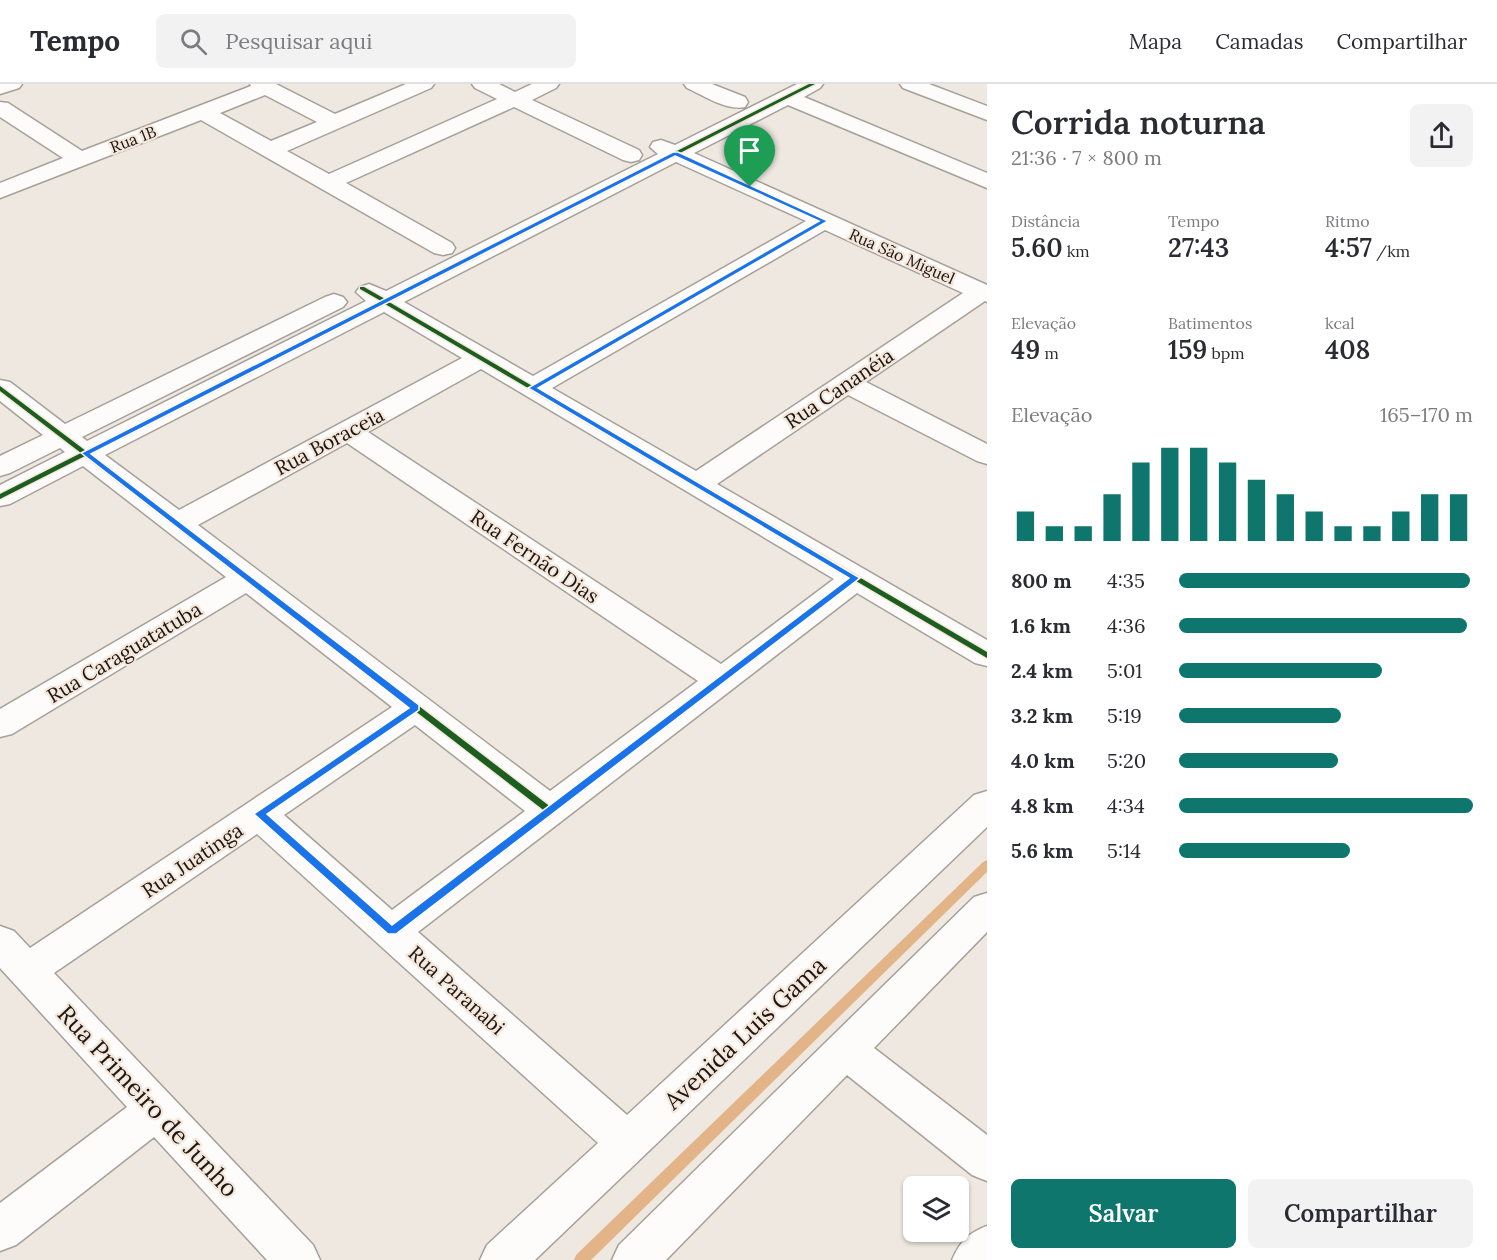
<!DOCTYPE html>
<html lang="pt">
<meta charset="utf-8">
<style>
:root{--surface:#fff;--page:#f2f2f3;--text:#2b2b33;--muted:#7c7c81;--line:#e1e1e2;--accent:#0f766e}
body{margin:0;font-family:Lora,serif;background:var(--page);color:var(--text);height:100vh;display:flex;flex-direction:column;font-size:22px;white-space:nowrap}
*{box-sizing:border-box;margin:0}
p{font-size:20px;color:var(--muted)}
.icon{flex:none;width:33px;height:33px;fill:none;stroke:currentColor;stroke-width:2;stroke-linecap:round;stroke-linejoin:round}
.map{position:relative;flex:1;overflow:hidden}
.sheet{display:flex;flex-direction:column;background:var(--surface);width:510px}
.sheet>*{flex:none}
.fabs{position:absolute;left:903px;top:1092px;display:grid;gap:12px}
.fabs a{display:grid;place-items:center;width:66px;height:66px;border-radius:9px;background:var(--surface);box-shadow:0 2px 4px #0004;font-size:30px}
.pin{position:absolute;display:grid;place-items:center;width:51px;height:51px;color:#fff;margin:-62px -26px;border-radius:50% 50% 50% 0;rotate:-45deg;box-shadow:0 0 6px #0007}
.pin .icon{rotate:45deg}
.round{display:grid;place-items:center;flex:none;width:63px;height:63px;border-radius:9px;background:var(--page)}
.summary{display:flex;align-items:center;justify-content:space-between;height:102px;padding:0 24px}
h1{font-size:33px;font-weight:600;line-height:45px}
.metrics{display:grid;grid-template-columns:repeat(3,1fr);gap:9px;height:102px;padding:6px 24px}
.metrics div{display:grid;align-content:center}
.metrics b{font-size:26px;font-weight:600}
.metrics small{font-size:16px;font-weight:400}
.metrics p{font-size:16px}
.chart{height:168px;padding:12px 24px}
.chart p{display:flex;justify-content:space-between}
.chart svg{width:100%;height:108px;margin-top:6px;stroke:var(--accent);stroke-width:6}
.cta{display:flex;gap:12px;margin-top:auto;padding:12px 24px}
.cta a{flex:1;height:69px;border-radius:9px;background:var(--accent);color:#fff;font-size:24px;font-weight:600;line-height:69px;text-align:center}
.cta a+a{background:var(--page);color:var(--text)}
ul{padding:0 24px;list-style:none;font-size:20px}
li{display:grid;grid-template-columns:96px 72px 1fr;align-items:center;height:45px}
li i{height:15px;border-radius:8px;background:var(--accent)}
header{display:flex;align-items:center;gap:36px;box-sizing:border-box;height:84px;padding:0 30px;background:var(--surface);border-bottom:2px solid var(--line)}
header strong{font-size:28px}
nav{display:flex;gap:33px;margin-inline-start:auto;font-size:21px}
.search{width:420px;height:54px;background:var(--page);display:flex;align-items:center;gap:15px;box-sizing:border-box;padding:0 21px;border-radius:9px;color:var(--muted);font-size:22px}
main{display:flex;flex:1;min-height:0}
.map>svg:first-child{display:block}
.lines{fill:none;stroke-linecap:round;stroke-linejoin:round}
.stream{fill:#e3b488;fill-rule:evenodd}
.minor-casing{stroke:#a6a09b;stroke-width:3}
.minor{fill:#fdfcfa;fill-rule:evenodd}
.cycleway-casing{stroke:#f5e7db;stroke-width:3}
.cycleway{fill:#1b5e20;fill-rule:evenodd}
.route{fill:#1a73e8;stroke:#fff;stroke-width:1.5;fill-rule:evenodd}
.labels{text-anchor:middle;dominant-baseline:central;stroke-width:4.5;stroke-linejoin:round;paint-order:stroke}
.far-street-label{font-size:16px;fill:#1c1713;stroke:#f5e7db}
.street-label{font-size:20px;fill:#1c1713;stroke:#f5e7db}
.near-street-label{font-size:24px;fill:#1c1713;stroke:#f5e7db}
</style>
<header>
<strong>Tempo</strong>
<div class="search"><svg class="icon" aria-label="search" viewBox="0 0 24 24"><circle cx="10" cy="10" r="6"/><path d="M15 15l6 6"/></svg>Pesquisar aqui</div>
<nav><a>Mapa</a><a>Camadas</a><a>Compartilhar</a></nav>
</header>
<main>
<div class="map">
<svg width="987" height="1176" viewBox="0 0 987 1176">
<rect width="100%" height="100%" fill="#efe8e1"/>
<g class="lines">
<!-- stream -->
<path class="stream" d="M987 776V788L591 1176H574L576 1171 983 778Z"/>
<defs>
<path id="minor" d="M0 0H22L19 4 0 10Z
M250 0H276L335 30 406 0H434L431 4 287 67 329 90 497 15 475 4 472 0H499L515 8 532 0H559L556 4 532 16 639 66 642 71 639 76 631 78 623 76 514 23 346 99 452 159 455 164 452 169 443 171 434 169 201 36 0 114V99L63 74 0 33V18L8 19 82 67 251 2ZM265 11 317 38 271 57 220 29Z
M684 0H712L745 13 748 18 745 23C726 27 703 11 687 4Z
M797 0H823L820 4 804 13 987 89V104L788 21 694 69 987 201V218L985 217 866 298 987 360V380L977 377 848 311 717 400 987 556V582L975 579 857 509 418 848 627 1031 974 711 987 707V743L535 1176H480L487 1161 598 1059 257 750 54 889 313 1161 320 1176H267L154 1053 16 1161 0 1167V1119L127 1023 0 884V842L14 847 30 864 392 623 246 509 12 650 0 653V625L226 493 83 382 10 420 0 422V401L65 368 60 364 10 389 0 392V372L43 351 0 317V296L10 298 65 340 325 213 334 210 343 213 347 218 343 223 82 353 87 357 366 217 356 208 360 203 369 200 386 207 658 70 650 63 653 58 661 56 675 61ZM676 78 806 137 533 292 404 218ZM825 146 963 209 696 387 552 304ZM384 228 462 274 179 426 105 371ZM481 285 834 495 721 580 368 348ZM347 359 698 597 550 707 198 441ZM415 641 525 727 392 826 284 731Z
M900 0H929L987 22V36L903 4Z
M987 809V848L874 964 987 1051V1097L972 1091 847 991 666 1176H612L619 1161 974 813Z
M987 1142V1176H952C960 1158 968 1149 987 1142Z"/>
</defs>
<!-- minor casing -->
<use href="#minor" class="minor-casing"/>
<!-- minor -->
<use href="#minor" class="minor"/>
<defs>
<path id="cycleway" d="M809 0H815L389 218 987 568V574L385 220 90 370 552 724 553 726 552 728H546L85 372 0 415V410L81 369 0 307V302L86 367 381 217 360 205V203H364L385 215Z"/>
</defs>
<!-- cycleway casing -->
<use href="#cycleway" class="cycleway-casing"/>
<!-- cycleway -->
<use href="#cycleway" class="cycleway"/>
</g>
<!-- route -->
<path class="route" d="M673 68H678L828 137 538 304 860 494 396 850H388L254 730 409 624 81 369ZM675 72 819 137 528 304 849 494 392 841 267 730 419 626V621L91 370Z"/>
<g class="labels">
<!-- far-street labels -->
<g class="far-street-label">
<text transform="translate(133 55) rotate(-21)">Rua 1B</text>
<text transform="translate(902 172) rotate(24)">Rua São Miguel</text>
</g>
<!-- street labels -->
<g class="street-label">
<text transform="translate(839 304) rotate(-34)">Rua Cananéia</text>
<text transform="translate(329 357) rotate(-28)">Rua Boraceia</text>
<text transform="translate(535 472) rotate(34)">Rua Fernão Dias</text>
<text transform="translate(124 568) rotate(-31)">Rua Caraguatatuba</text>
<text transform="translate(192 776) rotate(-34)">Rua Juatinga</text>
<text transform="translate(457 906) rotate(42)">Rua Paranabi</text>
</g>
<!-- near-street labels -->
<g class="near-street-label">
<text transform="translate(745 949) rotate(-43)">Avenida Luis Gama</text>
<text transform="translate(148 1017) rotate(47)">Rua Primeiro de Junho</text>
</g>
</g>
</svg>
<div class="fabs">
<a><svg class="icon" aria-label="layers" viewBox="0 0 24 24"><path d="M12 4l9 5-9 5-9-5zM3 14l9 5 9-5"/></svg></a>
</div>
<div class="pin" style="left:750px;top:103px;background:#1e9e55"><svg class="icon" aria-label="arrive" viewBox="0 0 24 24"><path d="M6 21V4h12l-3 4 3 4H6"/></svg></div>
</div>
<section class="sheet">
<div class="summary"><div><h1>Corrida noturna</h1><p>21:36 · 7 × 800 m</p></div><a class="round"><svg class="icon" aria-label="share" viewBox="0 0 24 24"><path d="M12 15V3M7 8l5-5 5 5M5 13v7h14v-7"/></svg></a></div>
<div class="metrics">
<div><p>Distância</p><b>5.60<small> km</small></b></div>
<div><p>Tempo</p><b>27:43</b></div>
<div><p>Ritmo</p><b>4:57<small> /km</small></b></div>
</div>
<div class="metrics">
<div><p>Elevação</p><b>49<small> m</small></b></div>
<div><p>Batimentos</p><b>159<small> bpm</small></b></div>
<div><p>kcal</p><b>408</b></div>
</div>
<div class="chart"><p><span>Elevação</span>165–170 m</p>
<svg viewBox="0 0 160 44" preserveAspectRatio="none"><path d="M5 44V32M15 44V38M25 44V38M35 44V25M45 44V12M55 44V6M65 44V6M75 44V12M85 44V19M95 44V25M105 44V32M115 44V38M125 44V38M135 44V32M145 44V25M155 44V25"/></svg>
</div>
<ul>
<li><b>800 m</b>4:35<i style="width:99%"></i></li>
<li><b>1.6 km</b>4:36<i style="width:98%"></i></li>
<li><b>2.4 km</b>5:01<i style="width:69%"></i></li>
<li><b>3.2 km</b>5:19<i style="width:55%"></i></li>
<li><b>4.0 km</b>5:20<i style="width:54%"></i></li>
<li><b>4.8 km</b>4:34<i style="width:100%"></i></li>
<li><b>5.6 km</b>5:14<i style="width:58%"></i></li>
</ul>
<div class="cta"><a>Salvar</a><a>Compartilhar</a></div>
</section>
</main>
